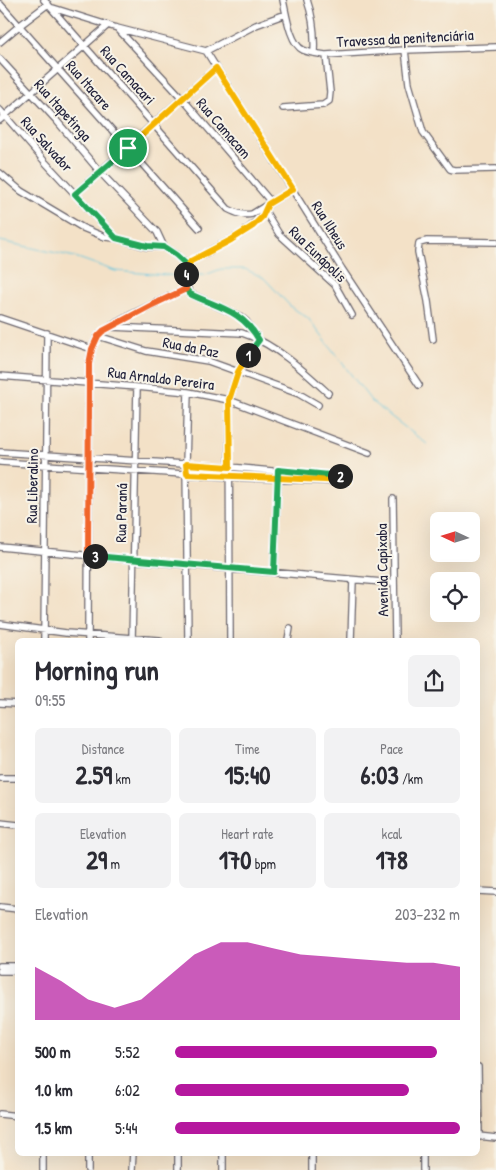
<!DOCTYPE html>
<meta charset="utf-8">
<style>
:root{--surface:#fff;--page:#f2f2f3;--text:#2b2b33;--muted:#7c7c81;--accent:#b5179e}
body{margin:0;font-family:"Patrick Hand",sans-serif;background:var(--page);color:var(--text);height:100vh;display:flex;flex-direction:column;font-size:19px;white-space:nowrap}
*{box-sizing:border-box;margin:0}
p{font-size:16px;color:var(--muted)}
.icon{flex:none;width:28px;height:28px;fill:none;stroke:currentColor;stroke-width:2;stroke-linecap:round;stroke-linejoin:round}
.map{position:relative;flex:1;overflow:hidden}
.side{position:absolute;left:15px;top:638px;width:465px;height:518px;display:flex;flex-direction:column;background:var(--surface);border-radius:8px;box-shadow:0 5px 20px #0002}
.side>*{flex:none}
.needle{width:32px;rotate:274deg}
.fabs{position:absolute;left:430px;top:512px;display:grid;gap:10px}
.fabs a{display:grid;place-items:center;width:50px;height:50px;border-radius:8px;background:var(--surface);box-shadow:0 5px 20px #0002;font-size:25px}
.pin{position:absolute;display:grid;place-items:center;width:42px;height:42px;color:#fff;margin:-21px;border:2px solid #fff;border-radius:50%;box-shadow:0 1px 5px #0007}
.km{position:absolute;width:25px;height:25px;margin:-12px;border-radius:50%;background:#222;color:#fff;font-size:14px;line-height:25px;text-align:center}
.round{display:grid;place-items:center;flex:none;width:52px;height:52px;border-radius:8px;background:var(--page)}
.headline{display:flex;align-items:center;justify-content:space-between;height:85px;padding:0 20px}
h1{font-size:28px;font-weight:800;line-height:38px}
.stats{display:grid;grid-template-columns:repeat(3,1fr);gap:8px;height:85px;padding:5px 20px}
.stats div{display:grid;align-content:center;border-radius:8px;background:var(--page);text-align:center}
.stats b{font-size:25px;font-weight:800}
.stats small{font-size:14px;font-weight:400}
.stats p{font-size:14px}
.chart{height:140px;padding:10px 20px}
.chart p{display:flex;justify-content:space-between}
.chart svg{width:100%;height:90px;margin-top:5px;fill:var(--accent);opacity:.7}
ul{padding:0 20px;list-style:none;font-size:16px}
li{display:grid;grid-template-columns:80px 60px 1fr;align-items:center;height:38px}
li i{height:12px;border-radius:6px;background:var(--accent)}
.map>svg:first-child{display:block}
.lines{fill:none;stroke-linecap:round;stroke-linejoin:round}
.stream{stroke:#60c5de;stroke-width:1}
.minor-casing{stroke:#6b656c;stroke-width:8}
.minor{stroke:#fff;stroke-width:5.5}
.split-1-casing{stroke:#fff;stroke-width:10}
.split-2-casing{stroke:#fff;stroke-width:10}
.split-3-casing{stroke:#fff;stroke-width:10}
.split-4-casing{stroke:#fff;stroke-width:10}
.split-5-casing{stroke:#fff;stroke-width:10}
.split-1{stroke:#22a559;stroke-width:6}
.split-2{stroke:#f5b400;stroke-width:6}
.split-3{stroke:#22a559;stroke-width:6}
.split-4{stroke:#f0652b;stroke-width:6}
.split-5{stroke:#f5b400;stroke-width:6}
.labels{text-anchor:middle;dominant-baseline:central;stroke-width:4;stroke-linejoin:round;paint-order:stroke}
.street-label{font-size:15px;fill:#22223b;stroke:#f7f3e8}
</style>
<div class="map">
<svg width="496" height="1170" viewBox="0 0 496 1170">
<rect width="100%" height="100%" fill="#f7f3e8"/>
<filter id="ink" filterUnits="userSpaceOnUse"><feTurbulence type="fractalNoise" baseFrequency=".02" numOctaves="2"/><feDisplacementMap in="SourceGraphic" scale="10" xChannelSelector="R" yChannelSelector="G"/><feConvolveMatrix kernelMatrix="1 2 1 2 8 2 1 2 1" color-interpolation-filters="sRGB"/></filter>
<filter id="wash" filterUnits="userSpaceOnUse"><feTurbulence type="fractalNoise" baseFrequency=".0096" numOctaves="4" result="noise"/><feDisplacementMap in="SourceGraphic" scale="20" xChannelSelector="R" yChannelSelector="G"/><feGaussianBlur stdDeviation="1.12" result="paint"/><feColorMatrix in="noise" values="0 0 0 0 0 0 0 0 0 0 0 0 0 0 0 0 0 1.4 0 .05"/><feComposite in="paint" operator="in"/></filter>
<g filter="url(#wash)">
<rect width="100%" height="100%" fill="#f3e1c7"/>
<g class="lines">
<!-- stream -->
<path class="stream" d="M0 241 75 257 115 271 179 276
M191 275H205L221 269H245L264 278 291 307 308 318 372 402 427 444"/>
</g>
</g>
<g filter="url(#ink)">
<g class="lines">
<defs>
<path id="minor" d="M44 0 228 209C236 213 243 216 252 214L293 189
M283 0C286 13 290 44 303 50 310 53 319 54 326 55L405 50 496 47
M307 0C313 17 315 35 314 53
M0 4 199 228
M53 8 117 28 206 51 256 25 286 14
M117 28 182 98 271 202
M0 42 19 26 48 4
M405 50 409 84 423 132 450 169 454 170 496 169
M206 51 342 269 419 385
M0 59 56 120 100 172 157 232 164 247
M283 108 323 105 329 101 330 92 326 55
M0 110 46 163 116 238
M0 120 108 25
M0 173 21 191 83 228 105 237 116 238 147 247H164L176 255 188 266
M75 194 216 68
M265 211 279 234 335 285 352 315
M0 318 92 349 89 364 88 640
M112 327 242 333C274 343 304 371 328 393
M98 336C118 318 161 301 186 289
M433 339 428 301 418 252 419 243 427 241 496 242
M92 349 98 336 146 351 208 361 299 394 318 405
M0 376 137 387 188 392 229 400 369 453
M0 452 230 467 348 478
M0 462 230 477 346 482 348 481V478
M393 499 395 640
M0 547 188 565 394 583
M274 572 278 475
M0 624 66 633 159 640
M44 640 47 333
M132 640 137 387
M188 640 186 464 188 392
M230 640 229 400 238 372 246 358 259 340 246 321 241 317 191 294C185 287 183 269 191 262 196 257 205 254 211 250 235 238 255 229 268 205
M288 640 290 628
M351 640 353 580
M0 703 18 704
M0 778H18
M0 823 18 825
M478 891 496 892
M0 907 18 909
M0 966H18
M0 971H18
M478 1067 479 1137
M0 1114 18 1116
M478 1136 496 1138
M43 1152V1170
M88 1152V1170
M423 1152V1170
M132 1170 133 1152
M178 1170V1152
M223 1170V1152
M312 1170V1152"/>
</defs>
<!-- minor casing -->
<use href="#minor" class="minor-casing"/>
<!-- minor -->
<use href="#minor" class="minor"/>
</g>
</g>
<g class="lines" filter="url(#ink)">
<defs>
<path id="split-1" d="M128 148 75 194 116 238 147 246 164 247 176 255 188 266 186 289 190 294C219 308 242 310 259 340L248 355"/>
<path id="split-2" d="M248 355 238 372 229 400 230 467 186 464 187 474 348 481V477L340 476"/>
<path id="split-3" d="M95 556 274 572 278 470 340 476"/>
<path id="split-4" d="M95 556H88L89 364 92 349 98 336 103 331 150 306 186 289V274"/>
<path id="split-5" d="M128 148 216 68 293 189 268 204 262 217 253 226 231 240 191 261 188 266 186 274"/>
</defs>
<!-- split-1 casing -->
<use href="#split-1" class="split-1-casing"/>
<!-- split-2 casing -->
<use href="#split-2" class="split-2-casing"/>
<!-- split-3 casing -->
<use href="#split-3" class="split-3-casing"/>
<!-- split-4 casing -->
<use href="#split-4" class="split-4-casing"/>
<!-- split-5 casing -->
<use href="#split-5" class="split-5-casing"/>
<!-- split-1 -->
<use href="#split-1" class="split-1"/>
<!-- split-2 -->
<use href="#split-2" class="split-2"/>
<!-- split-3 -->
<use href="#split-3" class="split-3"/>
<!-- split-4 -->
<use href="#split-4" class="split-4"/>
<!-- split-5 -->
<use href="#split-5" class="split-5"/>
</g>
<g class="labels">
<!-- street labels -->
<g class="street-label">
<text transform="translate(405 38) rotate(-3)">Travessa da penitenciária</text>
<text transform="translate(128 75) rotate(48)">Rua Camacari</text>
<text transform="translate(89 85) rotate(49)">Rua Itacare</text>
<text transform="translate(63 110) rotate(48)">Rua Itapetinga</text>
<text transform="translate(224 128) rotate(49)">Rua Camacam</text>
<text transform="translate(47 144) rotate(48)">Rua Salvador</text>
<text transform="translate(330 225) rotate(58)">Rua Ilheus</text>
<text transform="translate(318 254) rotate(44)">Rua Eunápolis</text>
<text transform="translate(191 347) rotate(11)">Rua da Paz</text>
<text transform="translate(161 378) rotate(7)">Rua Arnaldo Pereira</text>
<text transform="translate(32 486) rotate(-89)">Rua Liberalino</text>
<text transform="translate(121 513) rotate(-89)">Rua Paraná</text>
<text transform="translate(382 570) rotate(-91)">Avenida Capixaba</text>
</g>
</g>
</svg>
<div class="fabs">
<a><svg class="needle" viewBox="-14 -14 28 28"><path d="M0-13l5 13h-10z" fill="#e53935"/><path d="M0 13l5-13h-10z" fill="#7c7c81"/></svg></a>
<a><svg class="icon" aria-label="locate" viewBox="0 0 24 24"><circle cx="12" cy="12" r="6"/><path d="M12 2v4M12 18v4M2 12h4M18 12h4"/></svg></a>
</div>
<div class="pin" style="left:128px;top:148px;background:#1e9e55"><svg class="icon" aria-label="arrive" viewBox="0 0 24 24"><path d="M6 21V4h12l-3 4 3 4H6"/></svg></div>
<b class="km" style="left:248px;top:355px">1</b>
<b class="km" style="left:340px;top:476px">2</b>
<b class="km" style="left:95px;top:556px">3</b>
<b class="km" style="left:186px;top:274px">4</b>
<section class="side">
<div class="headline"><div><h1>Morning run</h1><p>09:55</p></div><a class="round"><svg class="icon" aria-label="share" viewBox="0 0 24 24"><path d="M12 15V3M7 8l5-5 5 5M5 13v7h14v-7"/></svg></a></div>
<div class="stats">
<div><p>Distance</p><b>2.59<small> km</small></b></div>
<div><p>Time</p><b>15:40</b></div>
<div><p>Pace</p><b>6:03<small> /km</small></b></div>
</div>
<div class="stats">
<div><p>Elevation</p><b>29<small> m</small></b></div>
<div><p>Heart rate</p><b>170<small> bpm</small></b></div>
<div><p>kcal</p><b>178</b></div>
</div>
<div class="chart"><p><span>Elevation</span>203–232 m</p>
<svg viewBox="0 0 160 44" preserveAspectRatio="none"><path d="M0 44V18L10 25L20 34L30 38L40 34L50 23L60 12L70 6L80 6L90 9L100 12L110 13L120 14L130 15L140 16L150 16L160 18V44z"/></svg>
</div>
<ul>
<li><b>500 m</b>5:52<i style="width:92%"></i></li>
<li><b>1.0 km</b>6:02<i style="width:82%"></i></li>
<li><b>1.5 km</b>5:44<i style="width:100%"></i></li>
</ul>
</section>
</div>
